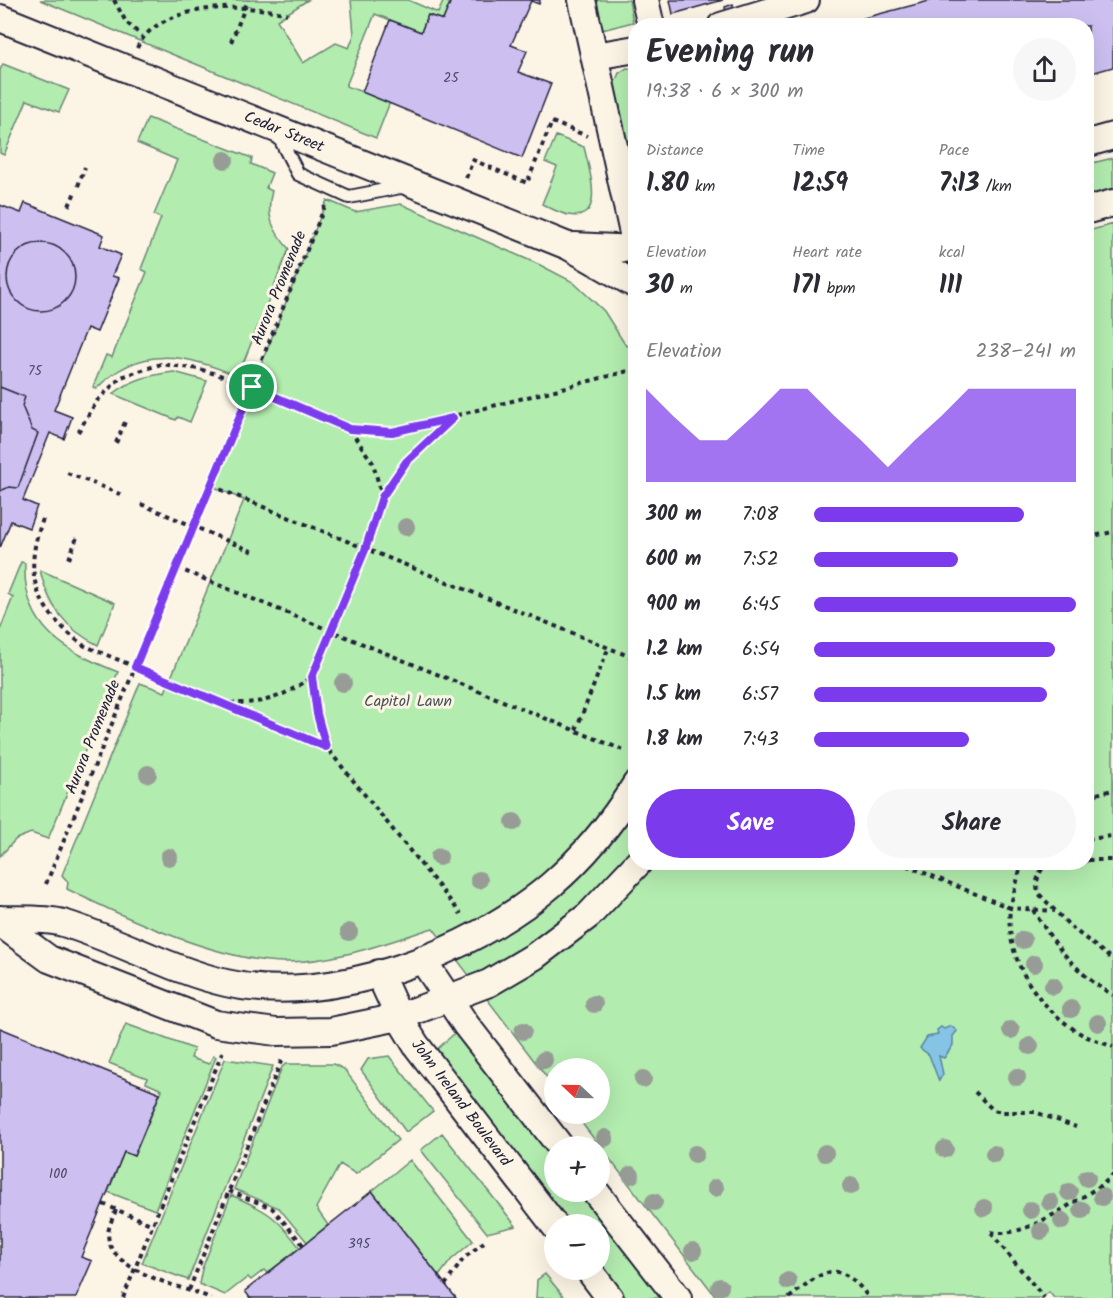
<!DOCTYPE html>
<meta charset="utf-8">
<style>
:root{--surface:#fff;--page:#f7f7f7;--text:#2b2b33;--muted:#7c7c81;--accent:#7c3aed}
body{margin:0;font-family:Kalam,sans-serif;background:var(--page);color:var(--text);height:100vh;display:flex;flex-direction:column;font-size:22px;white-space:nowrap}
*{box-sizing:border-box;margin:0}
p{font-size:20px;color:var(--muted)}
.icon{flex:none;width:33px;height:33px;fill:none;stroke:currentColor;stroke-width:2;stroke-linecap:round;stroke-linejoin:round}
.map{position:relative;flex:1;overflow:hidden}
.details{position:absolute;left:628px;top:18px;width:466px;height:852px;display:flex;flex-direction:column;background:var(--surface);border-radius:24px;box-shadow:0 6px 24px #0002}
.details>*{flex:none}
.needle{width:39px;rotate:292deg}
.buttons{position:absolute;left:544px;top:1058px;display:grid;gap:12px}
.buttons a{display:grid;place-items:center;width:66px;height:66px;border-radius:50%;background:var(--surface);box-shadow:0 6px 24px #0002;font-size:30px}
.pin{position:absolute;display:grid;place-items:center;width:51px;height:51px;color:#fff;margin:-26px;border:3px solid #fff;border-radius:50%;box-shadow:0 2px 6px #0007}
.round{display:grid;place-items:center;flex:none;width:63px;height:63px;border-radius:32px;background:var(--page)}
.headline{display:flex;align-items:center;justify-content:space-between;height:102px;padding:0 18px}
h1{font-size:33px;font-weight:700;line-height:45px}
.metrics{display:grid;grid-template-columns:repeat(3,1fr);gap:9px;height:102px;padding:6px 18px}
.metrics div{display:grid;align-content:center}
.metrics b{font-size:26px;font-weight:700}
.metrics small{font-size:16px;font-weight:400}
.metrics p{font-size:16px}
.chart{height:168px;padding:12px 18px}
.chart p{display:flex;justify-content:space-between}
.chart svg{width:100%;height:108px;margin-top:6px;fill:var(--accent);opacity:.7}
.cta{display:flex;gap:12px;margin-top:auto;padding:12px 18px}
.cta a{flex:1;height:69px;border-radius:36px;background:var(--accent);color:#fff;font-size:24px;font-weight:700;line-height:69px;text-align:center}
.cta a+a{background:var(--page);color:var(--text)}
ul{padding:0 18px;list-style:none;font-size:20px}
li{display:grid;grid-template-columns:96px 72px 1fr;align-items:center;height:45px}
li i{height:15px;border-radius:8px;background:var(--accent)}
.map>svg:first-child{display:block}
.green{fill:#b3ecaf;stroke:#6a8775;stroke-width:1.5}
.water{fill:#85c4e5;stroke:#5d83a1;stroke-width:1.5}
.building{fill:#cdc0f1;stroke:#22223b;stroke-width:1.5}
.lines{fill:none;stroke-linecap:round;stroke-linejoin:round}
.service-casing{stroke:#22223b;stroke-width:16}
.minor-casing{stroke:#22223b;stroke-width:30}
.path{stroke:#22223b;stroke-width:4;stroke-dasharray:4.5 4.5;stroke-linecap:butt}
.service{stroke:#fcf5e5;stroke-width:12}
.minor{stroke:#fcf5e5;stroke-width:26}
.tree{fill:#989c97}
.route-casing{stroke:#fff;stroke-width:12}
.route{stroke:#7c3aed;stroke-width:8}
.labels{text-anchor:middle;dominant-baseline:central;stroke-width:6;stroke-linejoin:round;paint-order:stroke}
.number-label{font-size:14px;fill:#4d4a68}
.street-label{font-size:16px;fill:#22223b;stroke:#fcf5e5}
.park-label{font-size:16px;fill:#465458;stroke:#fcf5e5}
</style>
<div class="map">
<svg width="1113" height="1298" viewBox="0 0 1113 1298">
<rect width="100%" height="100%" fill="#fcf5e5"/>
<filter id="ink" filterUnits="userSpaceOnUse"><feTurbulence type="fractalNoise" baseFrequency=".0167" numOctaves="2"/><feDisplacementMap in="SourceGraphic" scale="12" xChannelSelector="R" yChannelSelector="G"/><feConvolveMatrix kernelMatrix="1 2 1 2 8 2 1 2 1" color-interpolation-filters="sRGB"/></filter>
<g filter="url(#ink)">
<!-- green -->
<path class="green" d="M40 0H308L277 20 303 63 336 43 349 48 354 35 351 0H408L438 13 444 0 450 3 443 20 428 15 421 32 375 14 346 86 390 102 376 138Z
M595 0H629L633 22 602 30Z
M3 64 69 90 59 112 27 100 4 155 0 153V70Z
M627 68 636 70V197L613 87 619 73Z
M148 118 252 158 251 164 272 173 266 188 272 191C265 216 273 231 289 249L238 376C186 355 140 343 96 389L93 387 106 355 112 357 147 272 141 269 161 218 154 215 177 160 137 143Z
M556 136 584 147C588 165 608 223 568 215 559 213 550 208 542 204L557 167 545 162Z
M1113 158V189L1088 196V164Z
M327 200 355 212 401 204 540 265 573 282 604 311 626 346 636 344V862H1088V231L1113 224V1298H1054L1049 1292 1042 1298H717L574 1113H600V1068H555V1088L433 928C385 943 334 963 282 962 217 960 127 919 67 889L68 882 62 875 140 683 165 692 244 500 212 486Z
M174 372 207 381 190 422 178 417 176 420 113 394C132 379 150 375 174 372Z
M21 562 25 563C22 628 65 651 118 672L48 839 31 833 16 839 0 856V630L13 597 8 594Z
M40 570 115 603 98 645C65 629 48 605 40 570Z
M126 1024 194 1049 191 1058 209 1064 213 1056 216 1057 155 1210 108 1192 124 1152 134 1156 162 1090 146 1083 147 1078 109 1063Z
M456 1032 555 1160V1191H579L661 1298H626L600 1265V1224H569L435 1051Z
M389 1056 433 1111 406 1132 361 1070 368 1059Z
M225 1059 273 1066 188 1280 142 1263Z
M286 1064H333L344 1069 398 1140 356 1174 340 1164 316 1208 328 1225 307 1242 279 1208 234 1189 282 1067Z
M442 1133 516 1226 487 1233 421 1150Z
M410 1160 473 1241 451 1260 439 1276 372 1191Z
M231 1195C268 1211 276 1216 300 1248L267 1273 264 1270 251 1280 248 1277 225 1295 199 1284 202 1269Z
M545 1274 565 1298H536L537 1280Z"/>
<!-- water -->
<path class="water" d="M951 1026 957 1031 953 1036V1045L944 1058 939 1056 943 1074 939 1081 929 1055 920 1048 927 1037 938 1035 937 1030 941 1027 944 1029Z"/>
<!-- building -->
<path class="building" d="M445 0H540L539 4 531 1 511 45 527 51 518 72 551 84 522 158 362 92 390 20 421 32 428 15 443 20 450 3Z
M670 0H723L673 14Z
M933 0H1113V67L1088 74V26H833Z
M733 4 734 9 726 12 725 7Z
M25 203 104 235 100 246 121 255 112 276 119 278 97 332 87 328 54 410 72 417 64 439 50 433 23 500 37 506 29 528 11 521 0 548V205L21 213Z
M7 277a34 34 0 1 1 68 0a34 34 0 1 1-68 0Z
M0 387 25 397 22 406 32 430 38 433 18 488 9 487 0 491Z
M0 1028 160 1093 134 1156 124 1152 81 1257 92 1261 76 1298H0Z
M372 1191 456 1298H250L245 1291Z"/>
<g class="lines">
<defs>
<path id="service" d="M277 133 298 174 349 197 406 186"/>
<path id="minor" d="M582 0 636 247
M645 0 651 26
M0 18 568 246 636 285
M721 26 806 0
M595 56 636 49
M1088 143 1113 136
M1088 210 1113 203
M574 246 636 249
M0 919C20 920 44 918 63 923 119 940 170 970 226 983 330 1007 472 953 551 885 585 856 613 821 636 784
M0 923 49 959 216 1024 276 1032 331 1031 399 1017 489 983 535 956 589 915 639 862
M422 959 466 1025 560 1146
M379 973 399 1017 416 1045 555 1226
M595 1191 678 1298
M588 1269 610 1298"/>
</defs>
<!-- service casing -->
<use href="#service" class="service-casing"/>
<!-- minor casing -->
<use href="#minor" class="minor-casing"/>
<!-- path -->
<path class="path" d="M114 0 126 22 142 36
M231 42 248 0
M137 48C158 2 245 3 287 14
M466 178 473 160 527 183 552 122 587 136
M78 186 85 167
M69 206 75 192
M350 430 373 463 382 497
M78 432 97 401 121 377 161 364 199 369 226 377 350 429 392 432 636 369
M116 443 125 422
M67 473 95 484
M100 486 122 495
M212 486 636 659
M141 504 256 553
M43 519C21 576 37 610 83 645L326 747 461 914
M1088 537 1113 532
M69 559 77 537
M177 568 623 750
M230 703C267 704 282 697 312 677
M576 730 608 649
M326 747 317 714 312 677 365 550 382 497 406 462 450 421
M1088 796 1113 790
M1088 839 1113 836
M1088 860H1113
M898 862 1010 908C1005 959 1036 1005 1078 1032 1089 1039 1102 1042 1113 1047
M1022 862 1010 908 1055 911
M1048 862C1039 871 1034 882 1039 894L1071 927 1113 960
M46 884 325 206
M1033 910C1054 944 1077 975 1113 995
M975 1092 993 1110 1002 1112H1035L1076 1127
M229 1191 272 1208 303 1245
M103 1204 153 1225
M116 1210C112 1220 106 1230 109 1241 116 1273 183 1287 211 1298
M991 1232C1023 1240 1074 1201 1102 1185L1113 1175
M991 1233 1044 1298
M445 1285 464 1258 484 1242
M189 1290 282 1059
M123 1298 223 1051
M789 1298C823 1271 838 1256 869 1298"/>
<!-- service -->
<use href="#service" class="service"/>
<!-- minor -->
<use href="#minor" class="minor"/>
</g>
<!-- trees -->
<g class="tree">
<circle cx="225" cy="160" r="9"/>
<circle cx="406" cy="527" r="9"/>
<circle cx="343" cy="683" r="9"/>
<circle cx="148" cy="774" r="9"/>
<circle cx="514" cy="822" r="9"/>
<circle cx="169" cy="857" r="9"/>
<circle cx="439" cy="857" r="9"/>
<circle cx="479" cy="880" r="9"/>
<circle cx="349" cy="932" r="9"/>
<circle cx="1023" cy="940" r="9"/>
<circle cx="1034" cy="964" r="9"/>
<circle cx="1053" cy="986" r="9"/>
<circle cx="594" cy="1004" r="9"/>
<circle cx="1071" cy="1009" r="9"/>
<circle cx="1098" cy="1023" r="9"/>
<circle cx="1011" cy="1030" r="9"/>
<circle cx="523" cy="1031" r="9"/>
<circle cx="1030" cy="1046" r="9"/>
<circle cx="544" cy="1060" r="9"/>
<circle cx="1017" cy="1077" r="9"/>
<circle cx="643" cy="1079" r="9"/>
<circle cx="605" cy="1138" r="9"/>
<circle cx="945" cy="1149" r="9"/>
<circle cx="825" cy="1153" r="9"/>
<circle cx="695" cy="1154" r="9"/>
<circle cx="994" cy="1154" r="9"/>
<circle cx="631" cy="1175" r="9"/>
<circle cx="1087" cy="1178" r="9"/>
<circle cx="851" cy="1186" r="9"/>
<circle cx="715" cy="1188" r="9"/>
<circle cx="1069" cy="1192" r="9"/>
<circle cx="1102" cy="1197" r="9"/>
<circle cx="654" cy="1202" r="9"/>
<circle cx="1050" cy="1202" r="9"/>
<circle cx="984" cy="1208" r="9"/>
<circle cx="1031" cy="1210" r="9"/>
<circle cx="1082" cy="1210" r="9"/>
<circle cx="1062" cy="1221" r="9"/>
<circle cx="1041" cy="1231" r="9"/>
<circle cx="693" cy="1251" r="9"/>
<circle cx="788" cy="1281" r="9"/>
<circle cx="720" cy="1287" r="9"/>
</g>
</g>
<g class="lines" filter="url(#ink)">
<defs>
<path id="route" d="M252 387 350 429 392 432 453 418 406 462 382 497 365 550 312 677 317 714 326 747 135 667Z"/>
</defs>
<!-- route casing -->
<use href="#route" class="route-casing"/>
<!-- route -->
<use href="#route" class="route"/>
</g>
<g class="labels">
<!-- number labels -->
<g class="number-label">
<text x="451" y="78">25</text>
<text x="35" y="371">75</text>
<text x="58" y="1174">100</text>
<text x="359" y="1244">395</text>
</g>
<!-- street labels -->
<g class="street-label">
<text transform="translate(284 132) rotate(22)">Cedar Street</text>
<text transform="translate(279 288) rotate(-68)">Aurora Promenade</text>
<text transform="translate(93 737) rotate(-68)">Aurora Promenade</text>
<text transform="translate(461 1103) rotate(53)">John Ireland Boulevard</text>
</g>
<!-- park labels -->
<g class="park-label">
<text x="408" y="701">Capitol Lawn</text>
</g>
</g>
</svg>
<div class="buttons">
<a><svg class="needle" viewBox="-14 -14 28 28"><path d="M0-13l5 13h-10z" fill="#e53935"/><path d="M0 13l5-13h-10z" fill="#7c7c81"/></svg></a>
<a>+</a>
<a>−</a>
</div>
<div class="pin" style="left:252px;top:387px;background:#1e9e55"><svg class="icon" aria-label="arrive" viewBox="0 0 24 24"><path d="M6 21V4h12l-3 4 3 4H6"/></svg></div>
<section class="details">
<div class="headline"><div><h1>Evening run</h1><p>19:38 · 6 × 300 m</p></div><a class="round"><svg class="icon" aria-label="share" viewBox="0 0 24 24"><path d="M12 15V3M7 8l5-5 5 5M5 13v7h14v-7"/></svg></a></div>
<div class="metrics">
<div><p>Distance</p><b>1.80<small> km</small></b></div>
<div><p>Time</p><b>12:59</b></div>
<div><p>Pace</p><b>7:13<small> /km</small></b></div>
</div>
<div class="metrics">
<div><p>Elevation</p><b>30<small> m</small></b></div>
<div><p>Heart rate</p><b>171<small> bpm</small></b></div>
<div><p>kcal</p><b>111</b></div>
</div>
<div class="chart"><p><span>Elevation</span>238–241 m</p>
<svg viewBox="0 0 160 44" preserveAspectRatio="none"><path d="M0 44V6L10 17L20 27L30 27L40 17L50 6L60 6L70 17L80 27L90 38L100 27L110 17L120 6L130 6L140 6L150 6L160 6V44z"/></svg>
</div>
<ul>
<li><b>300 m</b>7:08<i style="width:80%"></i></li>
<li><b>600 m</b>7:52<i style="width:55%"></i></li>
<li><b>900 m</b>6:45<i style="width:100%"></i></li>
<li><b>1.2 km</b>6:54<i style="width:92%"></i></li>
<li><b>1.5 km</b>6:57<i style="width:89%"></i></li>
<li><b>1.8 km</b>7:43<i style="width:59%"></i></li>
</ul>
<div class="cta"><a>Save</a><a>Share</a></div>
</section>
</div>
